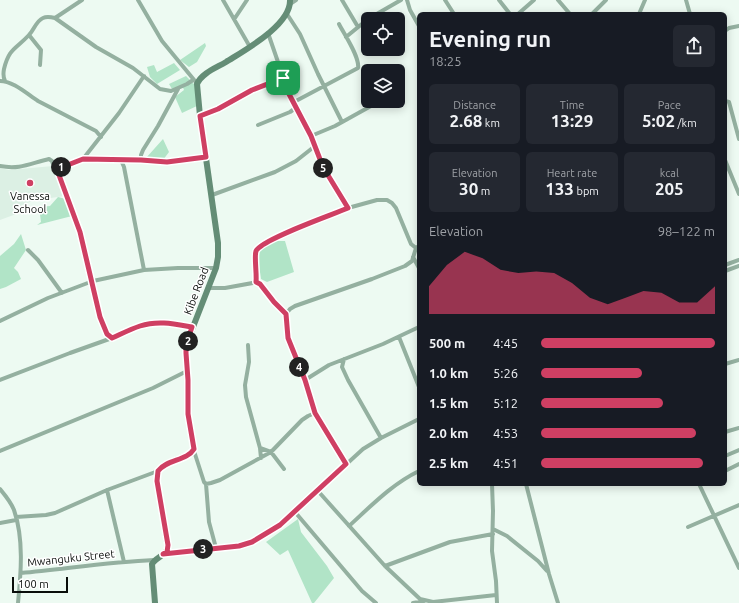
<!DOCTYPE html>
<meta charset="utf-8">
<style>
:root{--surface:#171b24;--page:#242831;--text:#f1f3f6;--muted:#9ea1a6;--accent:#cf3f63}
body{margin:0;font-family:Ubuntu,sans-serif;background:var(--page);color:var(--text);height:100vh;display:flex;flex-direction:column;font-size:15px;white-space:nowrap}
*{box-sizing:border-box;margin:0}
p{font-size:13px;color:var(--muted)}
.icon{flex:none;width:22px;height:22px;fill:none;stroke:currentColor;stroke-width:2;stroke-linecap:round;stroke-linejoin:round}
.map{position:relative;flex:1;overflow:hidden}
.sheet{position:absolute;left:417px;top:12px;width:310px;height:474px;display:flex;flex-direction:column;background:var(--surface);border-radius:6px;box-shadow:0 2px 10px #0003}
.sheet>*{flex:none}
.fabs{position:absolute;left:361px;top:12px;display:grid;gap:8px}
.fabs a{display:grid;place-items:center;width:44px;height:44px;border-radius:6px;background:var(--surface);box-shadow:0 2px 10px #0003;font-size:20px}
.scale{position:absolute;left:12px;bottom:10px;width:56px;box-sizing:border-box;padding-left:4px;border:2px solid #090d0a;border-top:0;font-size:11px;line-height:14px;white-space:nowrap;color:#090d0a;-webkit-text-stroke:3px #fff;paint-order:stroke}
.pin{position:absolute;display:grid;place-items:center;width:34px;height:34px;color:#fff;margin:-17px;border-radius:8px;box-shadow:0 2px 6px #0006}
.km{position:absolute;width:20px;height:20px;margin:-10px;border-radius:50%;background:#222;color:#fff;font-size:11px;line-height:20px;text-align:center}
.round{display:grid;place-items:center;flex:none;width:42px;height:42px;border-radius:6px;background:var(--page)}
.head{display:flex;align-items:center;justify-content:space-between;height:68px;padding:0 12px}
h1{font-size:22px;font-weight:700;line-height:30px}
.stats{display:grid;grid-template-columns:repeat(3,1fr);gap:6px;height:68px;padding:4px 12px}
.stats div{display:grid;align-content:center;border-radius:6px;background:var(--page);text-align:center}
.stats b{font-size:17px;font-weight:700}
.stats small{font-size:11px;font-weight:400}
.stats p{font-size:11px}
.chart{height:112px;padding:8px 12px}
.chart p{display:flex;justify-content:space-between}
.chart svg{width:100%;height:72px;margin-top:4px;fill:var(--accent);opacity:.7}
ul{padding:0 12px;list-style:none;font-size:13px}
li{display:grid;grid-template-columns:64px 48px 1fr;align-items:center;height:30px}
li i{height:10px;border-radius:5px;background:var(--accent)}
.map>svg:first-child{display:block}
.built{fill:#dcf0e4}
.green{fill:#b1e4c7}
.lines{fill:none;stroke-linecap:round;stroke-linejoin:round}
.street{stroke:#94b0a0;stroke-width:4}
.secondary{stroke:#648d76;stroke-width:6}
.route-casing{stroke:#fff;stroke-width:8}
.route{stroke:#cf3f63;stroke-width:5}
.poi-dot{fill:#cf3f63;stroke:#fff;stroke-width:1.5}
.labels{text-anchor:middle;dominant-baseline:central;stroke-width:3;stroke-linejoin:round;paint-order:stroke}
.poi-label{font-size:11px;fill:#090d0a;stroke:#fff}
.street-label{font-size:11px;fill:#090d0a;stroke:#fff}
</style>
<div class="map">
<svg width="739" height="603" viewBox="0 0 739 603">
<rect width="100%" height="100%" fill="#edfaf2"/>
<!-- built -->
<path class="built" d="M53 166 65 196 36 200 22 205 19 213 0 220V168L9 170Z"/>
<!-- green -->
<path class="green" d="M205 43 206 46 197 62 189 67 180 60Z
M174 63 180 70 157 84 150 77 147 67 154 65 157 72Z
M186 76 195 85 199 105 182 113 175 97 184 90 182 85 172 89 169 84Z
M163 139 169 152 163 160 146 158Z
M58 197 66 199 72 216 37 225 41 222 39 207 50 206Z
M21 234 26 250 14 268 18 272 21 279 6 287 0 289V256L14 244Z
M275 241H285L294 272 267 282 261 279 257 251Z
M298 519 301 532 327 566 334 578 314 603H312L288 550 280 555 266 542Z"/>
<g class="lines">
<!-- street -->
<path class="street" d="M138 0 162 41 195 81
M223 0 250 47
M342 0 358 27
M407 0 410 10 419 26
M445 0 454 14
M499 0 510 14
M558 0 570 14
M686 0 690 14
M290 4 296 0
M287 14 300 34 318 74 342 122
M518 14 534 0
M592 14 606 0
M639 14 645 0
M55 18 82 0
M235 18 247 0
M368 19 401 0
M725 31 729 28 739 26
M268 33 289 94 311 136 323 167 348 208
M29 35 41 50 40 65
M346 37 368 19
M0 81C13 81 27 94 38 101 57 111 77 121 96 131L101 137
M5 81C3 77 3 74 4 69 9 48 16 49 29 35 34 30 36 21 43 18 47 16 51 17 55 18L96 47 133 68 160 89 171 91 187 84 193 80
M725 101 729 102 739 139
M294 102 358 68C360 57 344 34 339 24
M200 116 218 109 252 90 283 78
M258 125 290 112 297 107
M311 136 335 126 380 101
M83 159 141 160 167 162 206 157
M121 160 124 167 144 270
M141 160V155L143 150 158 126 178 89
M725 160 739 194
M0 166C20 170 31 163 49 159L52 161 54 167 58 169 83 159 119 113 144 76
M60 168 59 175 61 182 71 206 80 232 93 281 100 317 107 334 112 338
M212 195 275 172 296 161 315 146
M28 250 38 260 62 293
M413 257 419 268
M725 265 739 260
M725 271 739 266
M256 282C258 271 252 256 260 247L277 237 318 220 348 208 377 200H387L392 203 396 208 411 244 416 248 419 246
M209 288H225L258 282 274 302 286 314
M0 321 48 298 93 281 144 270 178 268H216
M399 337 419 387
M248 345 249 362 245 385 246 397 260 448 261 458
M344 359 342 367 348 380 381 438
M725 364 739 360
M0 380 70 353 112 338 145 324 160 322 192 327
M305 380 329 365 383 344 419 327
M725 432 739 428
M260 448 271 452 284 469
M0 451 153 388 187 371
M194 451 204 482 206 484 211 483 220 480 271 452 302 420 308 416 315 413
M725 456 739 450
M346 464 315 413 305 380 288 338 286 314 290 309 295 306 372 279 405 266 412 261 416 248
M725 471 739 464
M206 484 209 522 216 548
M492 484 493 511 492 551 496 581 497 603
M526 484 549 574 558 603
M699 484 739 568
M0 489C5 495 11 502 14 510 24 539 21 573 18 603
M107 490 124 562
M318 491 385 566 420 599 433 602 496 595
M295 512 362 591 376 603
M16 517 46 515 55 513 107 490 158 471
M0 523 16 520
M349 526C371 506 392 484 419 471
M688 527 739 505
M493 529 507 536 538 561 547 571
M163 555 239 546 252 542 280 525 363 449 381 438 419 419
M385 566 450 542 493 534
M21 573C65 569 109 562 154 560
M413 603 424 601"/>
<!-- secondary -->
<path class="secondary" d="M155 603 152 564C156 557 165 556 168 548L157 481 158 471 164 465 192 453 194 449 188 414V380L186 353V345L216 268 218 257V243L200 116 197 84C202 73 216 68 226 62 245 50 291 25 290 0"/>
</g>
<g class="lines">
<defs>
<path id="route" d="M283 78 289 94 311 136 323 167 348 208C332 215 262 239 256 251 254 257 257 274 256 282L260 284 274 302 286 314 288 338 305 380 315 413 346 464 280 525 252 542 239 546 163 554 167 552 168 545 157 481 158 471C167 459 187 461 194 449L188 414V380L186 353V345L192 327C175 324 158 320 140 326 131 329 121 334 112 338L107 334 100 317 80 232 59 175 60 168 83 159 141 160 167 162 206 157 200 116 218 109 252 90Z"/>
</defs>
<!-- route casing -->
<use href="#route" class="route-casing"/>
<!-- route -->
<use href="#route" class="route"/>
</g>
<!-- markers -->
<circle class="poi-dot" cx="30" cy="183" r="4"/>
<g class="labels">
<!-- poi labels -->
<g class="poi-label">
<text x="30" y="196">Vanessa<tspan x="30" dy="13">School</tspan></text>
</g>
<!-- street labels -->
<g class="street-label">
<text transform="translate(196 291) rotate(-69)">Kibe Road</text>
<text transform="translate(71 558) rotate(-6)">Mwanguku Street</text>
</g>
</g>
</svg>
<div class="fabs">
<a><svg class="icon" aria-label="locate" viewBox="0 0 24 24"><circle cx="12" cy="12" r="6"/><path d="M12 2v4M12 18v4M2 12h4M18 12h4"/></svg></a>
<a><svg class="icon" aria-label="layers" viewBox="0 0 24 24"><path d="M12 4l9 5-9 5-9-5zM3 14l9 5 9-5"/></svg></a>
</div>
<div class="scale">100 m</div>
<div class="pin" style="left:283px;top:78px;background:#1e9e55"><svg class="icon" aria-label="arrive" viewBox="0 0 24 24"><path d="M6 21V4h12l-3 4 3 4H6"/></svg></div>
<b class="km" style="left:61px;top:167px">1</b>
<b class="km" style="left:188px;top:341px">2</b>
<b class="km" style="left:203px;top:549px">3</b>
<b class="km" style="left:299px;top:367px">4</b>
<b class="km" style="left:323px;top:168px">5</b>
<section class="sheet">
<div class="head"><div><h1>Evening run</h1><p>18:25</p></div><a class="round"><svg class="icon" aria-label="share" viewBox="0 0 24 24"><path d="M12 15V3M7 8l5-5 5 5M5 13v7h14v-7"/></svg></a></div>
<div class="stats">
<div><p>Distance</p><b>2.68<small> km</small></b></div>
<div><p>Time</p><b>13:29</b></div>
<div><p>Pace</p><b>5:02<small> /km</small></b></div>
</div>
<div class="stats">
<div><p>Elevation</p><b>30<small> m</small></b></div>
<div><p>Heart rate</p><b>133<small> bpm</small></b></div>
<div><p>kcal</p><b>205</b></div>
</div>
<div class="chart"><p><span>Elevation</span>98–122 m</p>
<svg viewBox="0 0 160 44" preserveAspectRatio="none"><path d="M0 44V27L10 14L20 6L30 10L40 17L50 19L60 18L70 19L80 25L90 34L100 38L110 34L120 30L130 31L140 37L150 37L160 27V44z"/></svg>
</div>
<ul>
<li><b>500 m</b>4:45<i style="width:100%"></i></li>
<li><b>1.0 km</b>5:26<i style="width:58%"></i></li>
<li><b>1.5 km</b>5:12<i style="width:70%"></i></li>
<li><b>2.0 km</b>4:53<i style="width:89%"></i></li>
<li><b>2.5 km</b>4:51<i style="width:93%"></i></li>
</ul>
</section>
</div>
